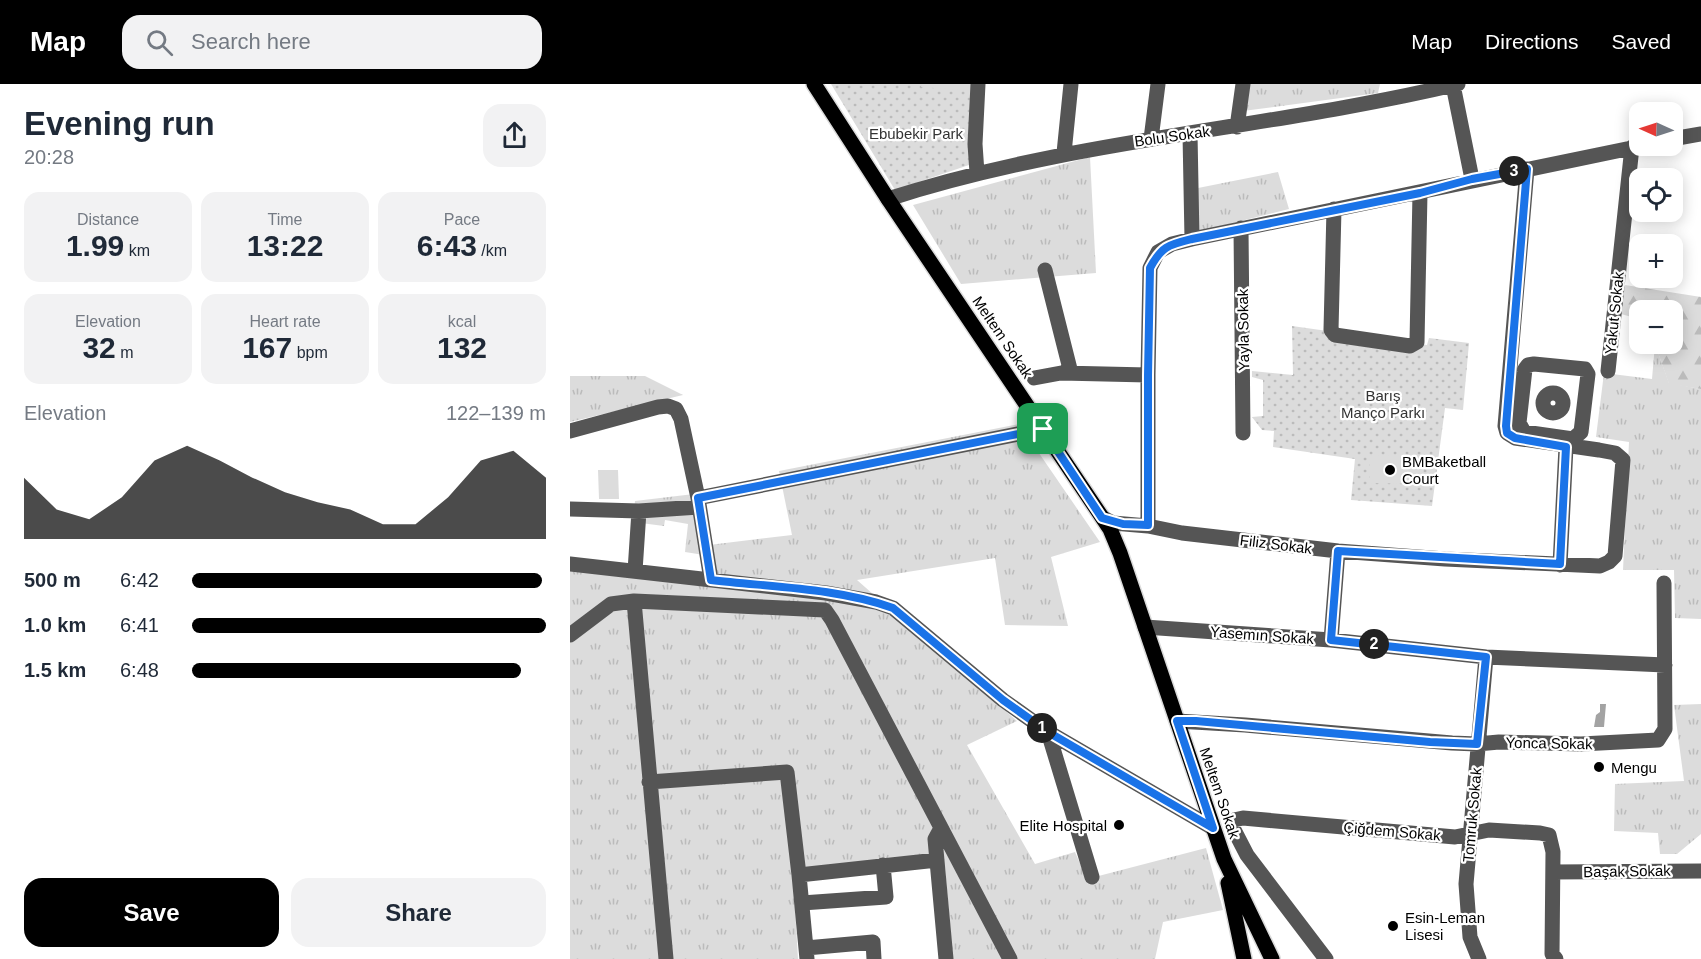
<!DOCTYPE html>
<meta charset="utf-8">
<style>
:root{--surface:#fff;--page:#f2f2f3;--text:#1f2937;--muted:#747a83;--accent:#000}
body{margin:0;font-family:Helvetica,sans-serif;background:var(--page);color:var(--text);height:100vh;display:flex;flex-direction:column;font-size:22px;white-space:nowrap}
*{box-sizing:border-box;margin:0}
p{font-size:20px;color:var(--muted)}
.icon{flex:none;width:33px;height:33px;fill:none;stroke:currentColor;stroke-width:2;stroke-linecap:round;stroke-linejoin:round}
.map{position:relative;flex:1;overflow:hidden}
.drawer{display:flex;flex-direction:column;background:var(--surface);width:570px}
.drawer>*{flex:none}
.needle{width:39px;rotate:273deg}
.tools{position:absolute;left:1059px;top:18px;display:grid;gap:12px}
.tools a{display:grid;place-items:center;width:54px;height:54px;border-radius:12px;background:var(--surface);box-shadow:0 3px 15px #0003;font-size:30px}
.pin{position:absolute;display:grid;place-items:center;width:51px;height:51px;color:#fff;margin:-26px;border-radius:12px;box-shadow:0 3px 9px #0006}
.km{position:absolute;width:30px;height:30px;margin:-15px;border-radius:50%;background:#222;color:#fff;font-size:16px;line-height:30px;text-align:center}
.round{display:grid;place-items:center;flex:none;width:63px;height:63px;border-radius:18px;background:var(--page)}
.headline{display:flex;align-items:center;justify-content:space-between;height:102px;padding:0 24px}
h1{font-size:33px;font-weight:800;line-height:45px}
.metrics{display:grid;grid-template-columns:repeat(3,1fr);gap:9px;height:102px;padding:6px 24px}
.metrics div{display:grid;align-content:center;border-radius:15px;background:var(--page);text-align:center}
.metrics b{font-size:30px;font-weight:800}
.metrics small{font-size:16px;font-weight:400}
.metrics p{font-size:16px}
.chart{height:168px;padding:12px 24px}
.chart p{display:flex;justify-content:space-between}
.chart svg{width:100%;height:108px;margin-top:6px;fill:var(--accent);opacity:.7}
.action{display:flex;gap:12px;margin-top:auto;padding:12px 24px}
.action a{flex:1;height:69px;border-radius:18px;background:var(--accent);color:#fff;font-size:24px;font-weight:800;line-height:69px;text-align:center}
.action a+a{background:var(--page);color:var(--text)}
ul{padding:0 24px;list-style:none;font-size:20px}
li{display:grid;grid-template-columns:96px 72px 1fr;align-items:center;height:45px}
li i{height:15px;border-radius:8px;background:var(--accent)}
header{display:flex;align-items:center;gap:36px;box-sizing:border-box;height:84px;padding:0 30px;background:var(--accent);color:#fff}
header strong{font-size:28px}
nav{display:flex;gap:33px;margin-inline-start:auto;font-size:21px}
.search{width:420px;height:54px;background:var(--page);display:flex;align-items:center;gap:15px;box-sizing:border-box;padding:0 21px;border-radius:18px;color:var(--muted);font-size:22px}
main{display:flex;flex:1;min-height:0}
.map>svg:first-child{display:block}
.grass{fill:url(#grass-tufts)}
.forest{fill:url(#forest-firs)}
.park{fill:url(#park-dots)}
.pitch{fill:#dcdcdc}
.water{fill:#a3a3a3}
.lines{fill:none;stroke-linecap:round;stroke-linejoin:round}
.major-casing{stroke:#dbdbdb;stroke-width:18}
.minor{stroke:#555;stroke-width:15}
.major{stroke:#000;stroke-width:15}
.route-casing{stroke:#fff;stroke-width:12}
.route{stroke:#1a73e8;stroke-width:8}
.poi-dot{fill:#000;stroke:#fff;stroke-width:2}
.labels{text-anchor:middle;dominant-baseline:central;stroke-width:4.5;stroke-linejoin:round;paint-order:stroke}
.park-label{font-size:15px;fill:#333;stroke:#fff}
.street-label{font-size:15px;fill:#000;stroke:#fff}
.poi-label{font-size:15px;fill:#000;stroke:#fff;text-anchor:start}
</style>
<header>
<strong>Map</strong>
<div class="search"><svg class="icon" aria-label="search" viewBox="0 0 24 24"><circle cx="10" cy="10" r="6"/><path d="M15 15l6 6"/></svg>Search here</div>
<nav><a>Map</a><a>Directions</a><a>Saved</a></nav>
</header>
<main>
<section class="drawer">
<div class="headline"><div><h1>Evening run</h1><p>20:28</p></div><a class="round"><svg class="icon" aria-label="share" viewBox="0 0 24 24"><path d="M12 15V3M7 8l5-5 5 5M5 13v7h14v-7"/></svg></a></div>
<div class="metrics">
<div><p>Distance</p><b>1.99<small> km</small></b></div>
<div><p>Time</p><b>13:22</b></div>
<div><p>Pace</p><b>6:43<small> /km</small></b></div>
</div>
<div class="metrics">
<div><p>Elevation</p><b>32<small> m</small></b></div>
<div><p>Heart rate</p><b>167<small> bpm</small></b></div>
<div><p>kcal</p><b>132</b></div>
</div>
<div class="chart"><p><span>Elevation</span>122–139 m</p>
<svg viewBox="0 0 160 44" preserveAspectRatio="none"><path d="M0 44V19L10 32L20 36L30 27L40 12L50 6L60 12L70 19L80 25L90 29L100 32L110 38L120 38L130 27L140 12L150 8L160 19V44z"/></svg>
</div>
<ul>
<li><b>500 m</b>6:42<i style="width:99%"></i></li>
<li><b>1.0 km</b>6:41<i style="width:100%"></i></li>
<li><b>1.5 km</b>6:48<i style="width:93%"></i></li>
</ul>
<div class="action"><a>Save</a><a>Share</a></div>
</section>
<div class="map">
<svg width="1131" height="875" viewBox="0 0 1131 875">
<defs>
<pattern id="grass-tufts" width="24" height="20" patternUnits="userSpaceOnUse" patternTransform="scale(1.5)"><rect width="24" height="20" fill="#dcdcdc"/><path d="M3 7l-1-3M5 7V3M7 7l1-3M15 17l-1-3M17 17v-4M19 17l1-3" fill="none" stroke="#bbb"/></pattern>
<pattern id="forest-firs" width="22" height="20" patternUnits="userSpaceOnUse" patternTransform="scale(1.5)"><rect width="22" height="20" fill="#dcdcdc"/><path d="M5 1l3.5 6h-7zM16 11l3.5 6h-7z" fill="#bbb"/></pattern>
<pattern id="park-dots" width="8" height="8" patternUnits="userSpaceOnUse" patternTransform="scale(1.5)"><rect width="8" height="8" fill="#dcdcdc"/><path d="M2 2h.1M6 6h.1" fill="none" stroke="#bbb" stroke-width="1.8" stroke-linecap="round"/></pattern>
</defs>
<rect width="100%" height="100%" fill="#fff"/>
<!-- grass -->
<path class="grass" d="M678 0H810L808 9 673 27Z
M520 73 526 189 391 200 343 121Z
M708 88 719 125 627 148 628 104Z
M1085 260 1099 299 1131 305V535L1105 534 1104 486H1053L1059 358 1026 353 1034 289 1082 295Z
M0 292H75L113 311 0 338Z
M449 340 530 458 481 473 498 542 435 541 425 474 287 496 447 637 397 661 465 780 505 768 517 795 636 764 653 826 593 838 585 875H383L375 783 223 789 228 875H0V487L145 499 139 461 222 451 209 387Z
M124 410 134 471 115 468 118 440 95 436 94 442 63 438 65 417Z
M1131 620V750L1107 770H1090L1088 749 1044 747 1045 700 1114 697 1104 621Z"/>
<!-- forest -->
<path class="forest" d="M1055 201 1131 213V305L1099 300 1085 260H1102V226H1070L1069 235 1051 230Z"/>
<!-- park -->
<path class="park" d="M261 0H404L399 81 325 106Z
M722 242 857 261 859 254 899 259 893 326 875 324 862 422 781 416 785 375 703 363 704 347 692 346 682 333 693 332V296L682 293V287L723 291Z"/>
<!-- pitch -->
<path class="pitch" d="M352 0H402V7L351 3Z
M800 371 851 372 850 400 800 399Z
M28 386H48L49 415H29Z"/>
<!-- water -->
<path class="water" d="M1030 620H1036L1034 643H1024L1026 631 1030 628Z"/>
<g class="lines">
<defs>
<path id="major" d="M244 0 318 115 540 445 550 469 654 775 702 875
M658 799 674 875"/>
</defs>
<!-- major casing -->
<use href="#major" class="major-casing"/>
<!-- minor -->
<path class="minor" d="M883 1 902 95
M667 43 673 0
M620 50 622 155
M581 55 588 0
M1102 55 1131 50
M494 69 501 0
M407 89 405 60 408 0
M318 115C503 55 699 45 888 0
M764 125 761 246 765 251 840 262 847 258 850 109
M671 144 673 349
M475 186 501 289
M964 280 1015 285 1018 290 1011 348 1003 355 954 348 949 339 955 285 958 281Z
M1038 287 1062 63
M464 294 491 289 578 291
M973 319a10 10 0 1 1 20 0a10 10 0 1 1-20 0Z
M0 347 88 323 98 322 106 325 111 335 128 414 141 496
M128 414 473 345
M0 425 69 427 129 423
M533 434 543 439 578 442 612 449 768 467 875 475 1030 482 1039 478 1045 472 1053 376 1045 369 1029 366 945 354 937 349 935 342 957 85
M578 442V291L580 184 588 168 602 160 622 155 1071 62
M0 480 256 509 306 518 323 524 433 616 478 648 643 744
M990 481 996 363
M65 487 69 427
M64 517 96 875
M575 543 761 556 916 573 1095 581
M0 551 41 520 64 517 255 526 262 536 440 875
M761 556 768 467
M607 637 675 641 882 659 907 660 929 658 1011 660 1088 656 1095 645 1094 499
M478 648 522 793
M79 698 217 688 229 791 237 875
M371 744 365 755 376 875
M983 788 1131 787
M229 791 367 776
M232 819 316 813 313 781
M236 864 303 858 304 875
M756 875 677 771 662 742 664 736 673 734 885 753 919 746 970 749 979 751 983 768 982 870 986 875
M909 875 900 853 896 800 916 573"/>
<!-- major -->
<use href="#major" class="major"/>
</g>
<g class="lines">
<defs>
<path id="route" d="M957 85 936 342 937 349 945 354 996 363 990 480 768 467 761 556 916 573 907 660 860 658 626 637H607L643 744 478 648 433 616 323 524C268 504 199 503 141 496L128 414 473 345 532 434 553 440 578 441V291L580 184C592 162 598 161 622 155L850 109 902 95Z"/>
</defs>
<!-- route casing -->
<use href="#route" class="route-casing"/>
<!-- route -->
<use href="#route" class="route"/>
</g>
<!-- markers -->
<g class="poi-dot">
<circle cx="820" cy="386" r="6"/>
<circle cx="1029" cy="683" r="6"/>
<circle cx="549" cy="741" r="6"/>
<circle cx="823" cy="842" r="6"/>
</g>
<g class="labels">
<!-- park labels -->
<g class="park-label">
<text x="346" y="49">Ebubekir Park</text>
<text x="813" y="311">Barış<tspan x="813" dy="17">Manço Parkı</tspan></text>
</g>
<!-- street labels -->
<g class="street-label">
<text transform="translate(602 52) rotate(-8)">Bolu Sokak</text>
<text transform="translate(1044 229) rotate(-84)">Yakut Sokak</text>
<text transform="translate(673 246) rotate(-91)">Yayla Sokak</text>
<text transform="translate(433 253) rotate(56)">Meltem Sokak</text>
<text transform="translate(706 460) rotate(7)">Filiz Sokak</text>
<text transform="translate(692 551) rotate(4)">Yasemın Sokak</text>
<text transform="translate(979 659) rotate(1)">Yonca Sokak</text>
<text transform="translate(650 709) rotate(71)">Meltem Sokak</text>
<text transform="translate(902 731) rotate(-85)">Tomruk Sokak</text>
<text transform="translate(822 747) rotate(5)">Çiğdem Sokak</text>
<text transform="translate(1057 787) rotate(-1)">Başak Sokak</text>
</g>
<!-- poi labels -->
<g class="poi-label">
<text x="832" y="377">BMBaketball<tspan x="832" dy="17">Court</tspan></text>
<text x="1041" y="683">Mengu</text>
<text x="537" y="741" text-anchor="end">Elite Hospital</text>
<text x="835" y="833">Esin-Leman<tspan x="835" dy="17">Lisesi</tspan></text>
</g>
</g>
</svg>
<div class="tools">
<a><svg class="needle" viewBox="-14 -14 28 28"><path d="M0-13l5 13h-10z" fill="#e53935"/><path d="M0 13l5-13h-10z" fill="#747a83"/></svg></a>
<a><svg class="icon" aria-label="locate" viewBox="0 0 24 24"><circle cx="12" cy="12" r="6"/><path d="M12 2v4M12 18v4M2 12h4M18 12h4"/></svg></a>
<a>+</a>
<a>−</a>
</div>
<div class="pin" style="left:473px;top:345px;background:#1e9e55"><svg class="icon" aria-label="arrive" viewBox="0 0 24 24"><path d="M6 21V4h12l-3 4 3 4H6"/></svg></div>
<b class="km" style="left:472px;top:644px">1</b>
<b class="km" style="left:804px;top:560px">2</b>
<b class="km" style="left:944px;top:87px">3</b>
</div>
</main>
